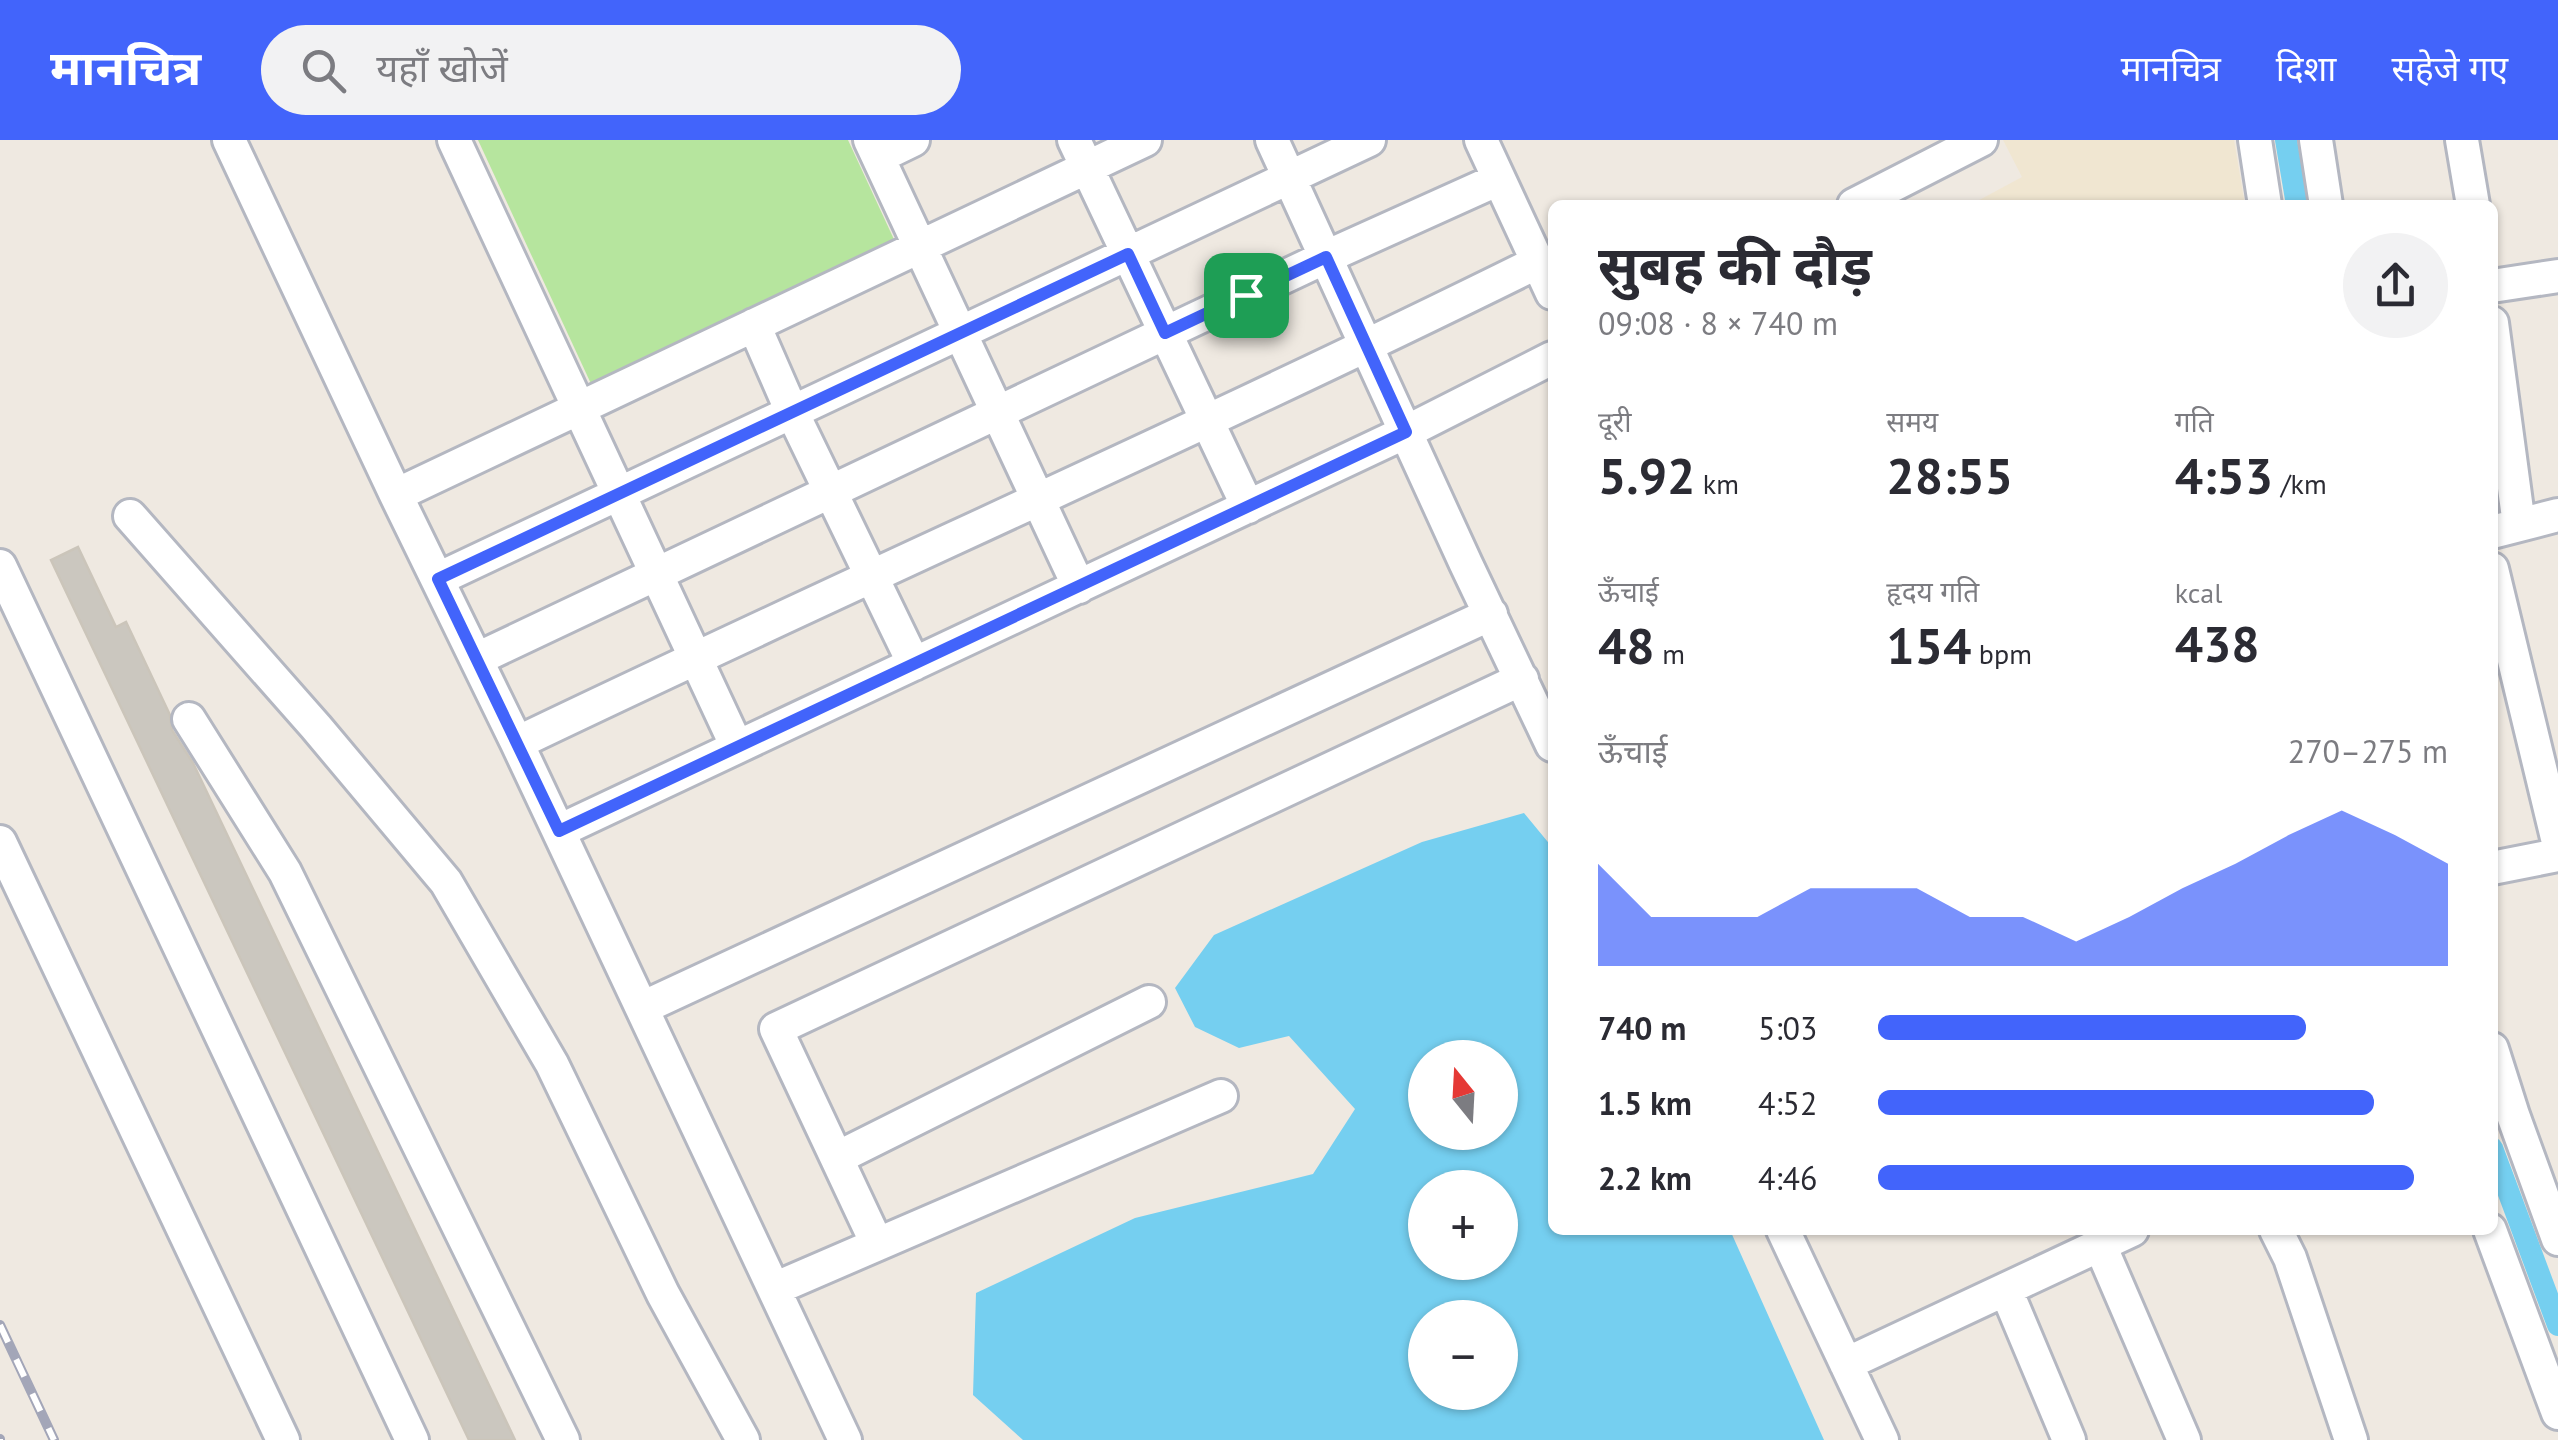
<!DOCTYPE html>
<html lang="hi">
<meta charset="utf-8">
<style>
:root{--surface:#fff;--page:#f2f2f3;--text:#2b2b33;--muted:#7c7c81;--accent:#4264fb}
body{margin:0;font-family:"PT Sans","Noto Sans Devanagari",sans-serif;background:var(--page);color:var(--text);height:100vh;display:flex;flex-direction:column;font-size:38px;white-space:nowrap}
*{box-sizing:border-box;margin:0}
p{font-size:32px;color:var(--muted)}
.icon{flex:none;width:55px;height:55px;fill:none;stroke:currentColor;stroke-width:2;stroke-linecap:round;stroke-linejoin:round}
.map{position:relative;flex:1;overflow:hidden}
.panel{position:absolute;left:1548px;top:60px;width:950px;height:1035px;display:flex;flex-direction:column;background:var(--surface);border-radius:15px;box-shadow:0 2px 8px #0004}
.panel>*{flex:none}
.needle{width:65px;rotate:342deg}
.tools{position:absolute;left:1408px;top:900px;display:grid;gap:20px}
.tools a{display:grid;place-items:center;width:110px;height:110px;border-radius:50%;background:var(--surface);box-shadow:0 2px 8px #0004;font-size:50px}
.pin{position:absolute;display:grid;place-items:center;width:85px;height:85px;color:#fff;margin:-42px;border-radius:20px;box-shadow:0 5px 15px #0006}
.round{display:grid;place-items:center;flex:none;width:105px;height:105px;border-radius:52px;background:var(--page)}
.summary{display:flex;align-items:center;justify-content:space-between;height:170px;padding:0 50px}
h1{font-size:55px;font-weight:700;line-height:75px}
.figures{display:grid;grid-template-columns:repeat(3,1fr);gap:15px;height:170px;padding:10px 50px}
.figures div{display:grid;align-content:center}
.figures b{font-size:50px;font-weight:700}
.figures small{font-size:28px;font-weight:400}
.figures p{font-size:28px}
.chart{height:280px;padding:20px 50px}
.chart p{display:flex;justify-content:space-between}
.chart svg{width:100%;height:180px;margin-top:10px;fill:var(--accent);opacity:.7}
ul{padding:0 50px;list-style:none;font-size:32px}
li{display:grid;grid-template-columns:160px 120px 1fr;align-items:center;height:75px}
li i{height:25px;border-radius:12px;background:var(--accent)}
header{display:flex;align-items:center;gap:60px;box-sizing:border-box;height:140px;padding:0 50px;background:var(--accent);color:#fff}
header strong{font-size:48px}
nav{display:flex;gap:55px;margin-inline-start:auto;font-size:35px}
.search{width:700px;height:90px;background:var(--page);display:flex;align-items:center;gap:25px;box-sizing:border-box;padding:0 35px;border-radius:55px;color:var(--muted);font-size:38px}
.map>svg:first-child{display:block}
.education{fill:#f0e6d1}
.green{fill:#b6e59e}
.water{fill:#75cff0;fill-rule:evenodd}
.lines{fill:none;stroke-linecap:round;stroke-linejoin:round}
.canal{stroke:#75cff0;stroke-width:22}
.building{fill:#cbc7bf;stroke:#cbc5ba;stroke-width:2.5}
.minor-casing{stroke:#b4b7c1;stroke-width:38}
.minor{stroke:#fff;stroke-width:32}
.rail-casing{stroke:#a3a6b8;stroke-width:10}
.rail{stroke:#fff;stroke-width:6;stroke-dasharray:19;stroke-linecap:butt}
.route-casing{stroke:#fff;stroke-width:20}
.route{stroke:#4264fb;stroke-width:12}
</style>
<header>
<strong>मानचित्र</strong>
<div class="search"><svg class="icon" aria-label="search" viewBox="0 0 24 24"><circle cx="10" cy="10" r="6"/><path d="M15 15l6 6"/></svg>यहाँ खोजें</div>
<nav><a>मानचित्र</a><a>दिशा</a><a>सहेजे गए</a></nav>
</header>
<div class="map">
<svg width="2558" height="1300" viewBox="0 0 2558 1300">
<rect width="100%" height="100%" fill="#efe9e1"/>
<!-- education -->
<path class="education" d="M2003 0H2234L2245 65H1970L2022 37Z"/>
<!-- green -->
<path class="green" d="M478 0H848L904 121 599 261Z"/>
<!-- water -->
<path class="water" d="M1524 673 1552 707V1090H1730L1824 1300H1023L973 1255 976 1153 1135 1078 1313 1034 1355 969 1289 896 1239 908 1195 887 1175 848 1214 795 1422 702ZM1425 918H1500V992H1425ZM1425 1048H1500V1122H1425ZM1425 1178H1500V1252H1425Z"/>
<g class="lines">
<!-- canal -->
<path class="canal" d="M2286 0 2297 65
M2492 1008 2558 1185"/>
</g>
<!-- building -->
<path class="building" d="M78 407 116 487 126 482 170 575 172 590 193 623 515 1300H469L51 420Z"/>
<g class="lines">
<defs>
<path id="minor" d="M229 0 396 355 517 603 845 1300
M454 0 737 607
M870 0 1079 447
M1074 0 1248 367
M1272 0 1466 424 1552 605
M1481 0 1552 153
M2255 0 2265 65
M2316 0 2326 65
M2462 0 2473 65
M878 17 913 0
M1854 65 1981 0
M2492 146 2558 136
M2492 183 2519 385
M754 185 792 272 914 524
M396 355 1145 0
M130 376 316 587 446 742 552 924 663 1154 743 1300
M2492 392 2558 375
M0 426 412 1300
M2492 429 2558 702
M438 439 1369 0
M477 519 1326 117 1499 39
M189 579 285 732 563 1300
M517 603C856 440 1201 289 1538 122
M559 691 1406 292 1552 218
M0 702 283 1300
M2492 728 2558 715
M642 868 1491 474
M2492 909 2513 975 2558 1099
M837 1018 1149 862
M1783 1090 1882 1300
M2276 1090 2290 1118 2351 1300
M2490 1090 2558 1273
M877 1104 776 889 1522 539
M2100 1105 2184 1300
M774 1149 1221 956
M2006 1150 2069 1300
M1846 1224 2132 1090"/>
</defs>
<!-- minor casing -->
<use href="#minor" class="minor-casing"/>
<!-- minor -->
<use href="#minor" class="minor"/>
<defs>
<path id="rail" d="M0 1185 54 1300
M0 1299V1300"/>
</defs>
<!-- rail casing -->
<use href="#rail" class="rail-casing"/>
<!-- rail -->
<use href="#rail" class="rail"/>
</g>
<g class="lines">
<defs>
<path id="route" d="M1128 114 1165 193 1326 117 1406 292 559 691 438 439Z"/>
</defs>
<!-- route casing -->
<use href="#route" class="route-casing"/>
<!-- route -->
<use href="#route" class="route"/>
</g>
</svg>
<div class="tools">
<a><svg class="needle" viewBox="-14 -14 28 28"><path d="M0-13l5 13h-10z" fill="#e53935"/><path d="M0 13l5-13h-10z" fill="#7c7c81"/></svg></a>
<a>+</a>
<a>−</a>
</div>
<div class="pin" style="left:1246px;top:155px;background:#1e9e55"><svg class="icon" aria-label="arrive" viewBox="0 0 24 24"><path d="M6 21V4h12l-3 4 3 4H6"/></svg></div>
<section class="panel">
<div class="summary"><div><h1>सुबह की दौड़</h1><p>09:08 · 8 × 740 m</p></div><a class="round"><svg class="icon" aria-label="share" viewBox="0 0 24 24"><path d="M12 15V3M7 8l5-5 5 5M5 13v7h14v-7"/></svg></a></div>
<div class="figures">
<div><p>दूरी</p><b>5.92<small> km</small></b></div>
<div><p>समय</p><b>28:55</b></div>
<div><p>गति</p><b>4:53<small> /km</small></b></div>
</div>
<div class="figures">
<div><p>ऊँचाई</p><b>48<small> m</small></b></div>
<div><p>हृदय गति</p><b>154<small> bpm</small></b></div>
<div><p>kcal</p><b>438</b></div>
</div>
<div class="chart"><p><span>ऊँचाई</span>270–275 m</p>
<svg viewBox="0 0 160 44" preserveAspectRatio="none"><path d="M0 44V19L10 32L20 32L30 32L40 25L50 25L60 25L70 32L80 32L90 38L100 32L110 25L120 19L130 12L140 6L150 12L160 19V44z"/></svg>
</div>
<ul>
<li><b>740 m</b>5:03<i style="width:75%"></i></li>
<li><b>1.5 km</b>4:52<i style="width:87%"></i></li>
<li><b>2.2 km</b>4:46<i style="width:94%"></i></li>
</ul>
</section>
</div>
